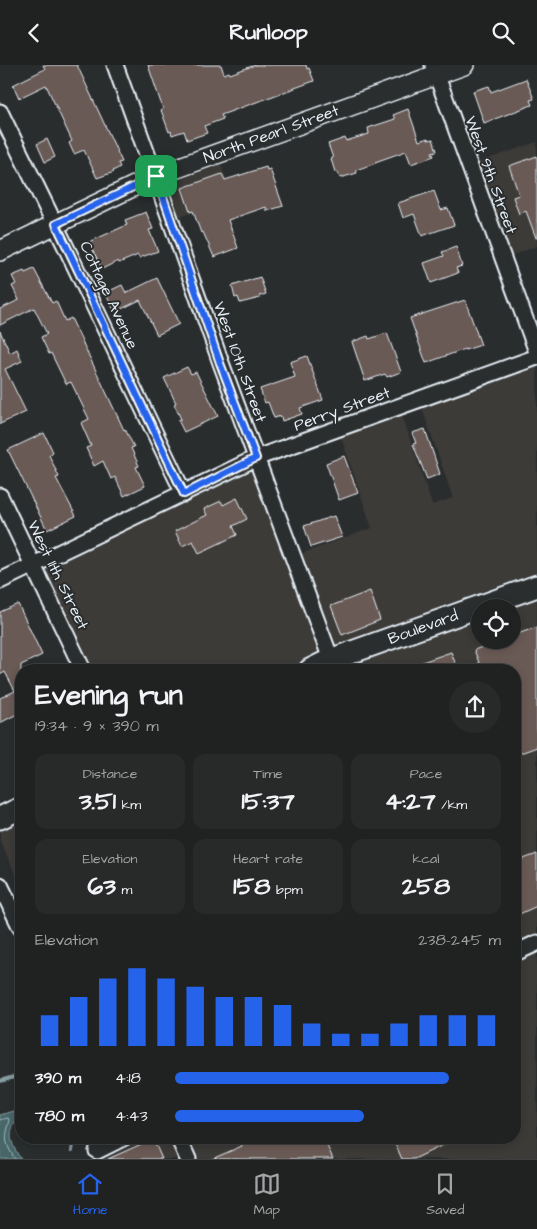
<!DOCTYPE html>
<meta charset="utf-8">
<style>
:root{--surface:#202222;--page:#282a2a;--text:#f1f3f6;--muted:#a2a4a5;--line:#3d3f40;--accent:#2563eb}
body{margin:0;font-family:"Architects Daughter",sans-serif;background:var(--page);color:var(--text);height:100vh;display:flex;flex-direction:column;font-size:19px;white-space:nowrap}
*{box-sizing:border-box;margin:0}
p{font-size:16px;color:var(--muted)}
.icon{flex:none;width:28px;height:28px;fill:none;stroke:currentColor;stroke-width:2;stroke-linecap:round;stroke-linejoin:round}
.map{position:relative;flex:1;overflow:hidden}
.details{position:absolute;left:15px;top:599px;width:506px;height:480px;display:flex;flex-direction:column;background:var(--surface);border-radius:20px;box-shadow:0 2px 8px #0003,0 0 0 1px var(--line)}
.details>*{flex:none}
.fabs{position:absolute;left:471px;top:534px;display:grid;gap:10px}
.fabs a{display:grid;place-items:center;width:50px;height:50px;border-radius:50%;background:var(--surface);box-shadow:0 2px 8px #0003,0 0 0 1px var(--line);font-size:25px}
.pin{position:absolute;display:grid;place-items:center;width:42px;height:42px;color:#fff;margin:-21px;border-radius:10px;box-shadow:0 2px 8px #0006}
.round{display:grid;place-items:center;flex:none;width:52px;height:52px;border-radius:26px;background:var(--page)}
.summary{display:flex;align-items:center;justify-content:space-between;height:85px;padding:0 20px}
h1{font-size:28px;font-weight:700;line-height:38px}
.metrics{display:grid;grid-template-columns:repeat(3,1fr);gap:8px;height:85px;padding:5px 20px}
.metrics div{display:grid;align-content:center;border-radius:12px;background:var(--page);text-align:center}
.metrics b{font-size:25px;font-weight:700}
.metrics small{font-size:14px;font-weight:400}
.metrics p{font-size:14px}
.chart{height:140px;padding:10px 20px}
.chart p{display:flex;justify-content:space-between}
.chart svg{width:100%;height:90px;margin-top:5px;stroke:var(--accent);stroke-width:6}
ul{padding:0 20px;list-style:none;font-size:16px}
li{display:grid;grid-template-columns:80px 60px 1fr;align-items:center;height:38px}
li i{height:12px;border-radius:6px;background:var(--accent)}
header{display:flex;justify-content:space-between;align-items:center;height:65px;padding:0 20px;background:var(--surface);font-size:22px;font-weight:700}
.tabs{display:flex;justify-content:space-around;align-items:center;height:70px;border-top:1px solid var(--line);background:var(--surface);font-size:14px;color:var(--muted)}
.tabs a{display:grid;justify-items:center;gap:2px}
.tabs .on{color:var(--accent)}
.map>svg:first-child{display:block}
.built{fill:#3e3a39}
.water{fill:#476668;stroke:#879ea2}
.lines{fill:none;stroke-linecap:round;stroke-linejoin:round}
.shore{stroke:#a8b9be;stroke-width:1}
.stream{stroke:#879ea2;stroke-width:4}
.building{fill:#6b5a54;stroke:#e8f1f8}
.minor-casing{stroke:#e8f1f8;stroke-width:19}
.tertiary-casing{stroke:#e8f1f8;stroke-width:22}
.secondary-casing{stroke:#e8f1f8;stroke-width:25}
.minor{stroke:#2a2d2e;stroke-width:15}
.tertiary{stroke:#2a2d2e;stroke-width:19}
.secondary{stroke:#2a2d2e;stroke-width:21}
.route-casing{stroke:#fff;stroke-width:10}
.route{stroke:#2563eb;stroke-width:6}
.labels{text-anchor:middle;dominant-baseline:central;stroke-width:4;stroke-linejoin:round;paint-order:stroke}
.street-label{font-size:16px;fill:#e8f1f8;stroke:#2a2d2e}
</style>
<header><svg class="icon" aria-label="back" viewBox="0 0 24 24"><path d="M15 5l-7 7 7 7"/></svg>Runloop<svg class="icon" aria-label="search" viewBox="0 0 24 24"><circle cx="10" cy="10" r="6"/><path d="M15 15l6 6"/></svg></header>
<div class="map">
<svg width="537" height="1094" viewBox="0 0 537 1094">
<rect width="100%" height="100%" fill="#2a2d2e"/>
<filter id="ink" filterUnits="userSpaceOnUse"><feTurbulence type="fractalNoise" baseFrequency=".02" numOctaves="2"/><feDisplacementMap in="SourceGraphic" scale="10" xChannelSelector="R" yChannelSelector="G"/><feConvolveMatrix kernelMatrix="1 2 1 2 8 2 1 2 1" color-interpolation-filters="sRGB"/></filter>
<g filter="url(#ink)">
<!-- built -->
<path class="built" d="M537 77V181L510 191 477 98Z
M221 100 233 133 179 152 168 119Z
M537 302V507L346 576 287 605H72L27 511 252 406 284 495 372 463 341 372 402 350 432 440 453 433 422 343Z
M537 533V1094H104L141 1076 140 1073 515 1072V605H336L480 554V575H512L511 542Z
M21 752V821L0 776V762Z"/>
<!-- water -->
<path class="water" d="M18 1045 21 1046C21 1051 19 1053 16 1057 6 1070 13 1082 21 1094H0V1050Z"/>
<g class="lines">
<!-- shore -->
<path class="shore" d="M0 1055 8 1053 10 1055C5 1073 4 1077 15 1094"/>
<!-- stream -->
<path class="stream" d="M0 1016 21 1010
M72 1085 75 1072"/>
</g>
<!-- building -->
<path class="building" d="M43 0H77L122 97 118 98 120 102 113 106 114 107 97 113 84 85 74 89 69 78 72 76 46 20 19 33 13 20 45 4Z
M148 0H221L224 9 229 7 230 9 255 0H306L307 4 309 3 314 16 221 50 223 54 204 61 207 68 187 75 184 66 172 70 171 66 169 67 161 45 163 44Z
M526 14 534 34 530 35 532 40 484 58 473 26 489 21 491 27Z
M408 44 419 76 428 73V75L433 74 437 86 432 87 434 91 411 99 406 86 375 97 376 98 356 105 357 108 340 113 337 106 335 107 331 94 333 93 328 79 345 73 346 76 369 69 368 63 395 54 393 50Z
M47 74 55 92 45 97 37 79Z
M537 91V173H536L526 146 519 149 513 132 519 130 509 101Z
M266 102 267 105 270 104 283 141 267 146 266 142 228 155 238 183 214 192 203 167 201 168 193 146 190 147 182 123 222 109 225 115Z
M434 126 441 145 448 143 454 160 422 171 414 149 403 153 398 138Z
M146 147 153 164 149 165 158 186 139 193 138 190 119 198 118 196 102 204 89 177 127 160 125 155Z
M456 182 462 201 456 203 458 208 431 218 424 198 444 191 442 187Z
M34 204 52 238 56 236 65 256 71 253 124 365 125 364 134 382 131 383 139 401 136 402 145 421 124 431 115 412 111 414 103 396 94 401 86 383 91 381 81 358 89 354 71 317 66 319 51 288 49 289 41 272 47 269 34 243 0 260V244L19 235 12 221 16 219 12 211 24 206 25 208Z
M260 212 266 229 259 231 260 233 240 238 238 232 235 233 232 221Z
M157 213 179 259 157 270 140 235 115 247 105 228 122 220 126 228Z
M465 235 481 280 465 285V284L426 298 410 253Z
M0 266 10 288 17 284 22 296 5 304 26 347 0 359Z
M387 268 401 307 387 312 385 309 365 316 352 277 368 271 369 274Z
M307 291 323 335 300 343 302 349 282 356 281 351 274 353 268 337 265 338 260 324 295 312 290 297Z
M187 302 191 309 196 307 218 351 184 367 178 355 181 354 174 339 176 338 164 313Z
M425 364 440 409 427 414 413 379 416 378 412 368Z
M44 368 53 387 49 390 59 412 56 413 76 451 47 465 8 385Z
M344 391 358 428 339 435 326 398Z
M237 433 247 454 233 461 237 470 199 488 193 476 182 481 175 466 207 450 204 444 221 436 223 440Z
M334 451 342 472 311 482 304 461Z
M370 526 380 555 342 570 331 541Z
M18 539 42 590 21 600V647L0 658V633L15 626 5 607 0 610V547Z
M537 562V682L515 690V605H482L474 585 502 575H512V571Z
M451 587 458 605H405V603Z
M537 789V841L515 851V797Z
M252 1072H323L333 1094H212L242 1081 241 1078Z
M392 1072H460L414 1094H402Z
M154 1076 162 1094H108L146 1077 150 1078Z"/>
<g class="lines">
<defs>
<path id="minor" d="M115 0 155 111 221 298 335 605
M433 0 537 287
M0 47 63 176 184 429
M0 431 83 605
M0 516 256 393 537 292
M0 820 21 863
M515 888 537 878
M178 1072 188 1094
M97 1086 125 1072"/>
<path id="tertiary" d="M0 186 155 111 464 0"/>
<path id="secondary" d="M310 605 330 595 537 521
M0 753 21 743"/>
</defs>
<!-- minor casing -->
<use href="#minor" class="minor-casing"/>
<!-- tertiary casing -->
<use href="#tertiary" class="tertiary-casing"/>
<!-- secondary casing -->
<use href="#secondary" class="secondary-casing"/>
<!-- minor -->
<use href="#minor" class="minor"/>
<!-- tertiary -->
<use href="#tertiary" class="tertiary"/>
<!-- secondary -->
<use href="#secondary" class="secondary"/>
</g>
</g>
<g class="lines" filter="url(#ink)">
<defs>
<path id="route" d="M156 111 220 298 256 393 184 429 56 159Z"/>
</defs>
<!-- route casing -->
<use href="#route" class="route-casing"/>
<!-- route -->
<use href="#route" class="route"/>
</g>
<g class="labels">
<!-- street labels -->
<g class="street-label">
<text transform="translate(271 69) rotate(-20)">North Pearl Street</text>
<text transform="translate(491 110) rotate(70)">West 9th Street</text>
<text transform="translate(109 230) rotate(65)">Cottage Avenue</text>
<text transform="translate(240 297) rotate(70)">West 10th Street</text>
<text transform="translate(342 344) rotate(-20)">Perry Street</text>
<text transform="translate(58 510) rotate(64)">West 11th Street</text>
<text transform="translate(423 562) rotate(-20)">Boulevard</text>
</g>
</g>
</svg>
<div class="fabs">
<a><svg class="icon" aria-label="locate" viewBox="0 0 24 24"><circle cx="12" cy="12" r="6"/><path d="M12 2v4M12 18v4M2 12h4M18 12h4"/></svg></a>
</div>
<div class="pin" style="left:156px;top:111px;background:#1e9e55"><svg class="icon" aria-label="arrive" viewBox="0 0 24 24"><path d="M6 21V4h12l-3 4 3 4H6"/></svg></div>
<section class="details">
<div class="summary"><div><h1>Evening run</h1><p>19:34 · 9 × 390 m</p></div><a class="round"><svg class="icon" aria-label="share" viewBox="0 0 24 24"><path d="M12 15V3M7 8l5-5 5 5M5 13v7h14v-7"/></svg></a></div>
<div class="metrics">
<div><p>Distance</p><b>3.51<small> km</small></b></div>
<div><p>Time</p><b>15:37</b></div>
<div><p>Pace</p><b>4:27<small> /km</small></b></div>
</div>
<div class="metrics">
<div><p>Elevation</p><b>63<small> m</small></b></div>
<div><p>Heart rate</p><b>158<small> bpm</small></b></div>
<div><p>kcal</p><b>258</b></div>
</div>
<div class="chart"><p><span>Elevation</span>238–245 m</p>
<svg viewBox="0 0 160 44" preserveAspectRatio="none"><path d="M5 44V29M15 44V20M25 44V11M35 44V6M45 44V11M55 44V15M65 44V20M75 44V20M85 44V24M95 44V33M105 44V38M115 44V38M125 44V33M135 44V29M145 44V29M155 44V29"/></svg>
</div>
<ul>
<li><b>390 m</b>4:18<i style="width:84%"></i></li>
<li><b>780 m</b>4:43<i style="width:58%"></i></li>
</ul>
</section>
</div>
<nav class="tabs">
<a class="on"><svg class="icon" aria-label="home" viewBox="0 0 24 24"><path d="M3 11l9-7 9 7M6 9v11h12V9"/></svg>Home</a>
<a><svg class="icon" aria-label="map" viewBox="0 0 24 24"><path d="M3 6l6-2 6 2 6-2v14l-6 2-6-2-6 2zM9 4v14M15 6v14"/></svg>Map</a>
<a><svg class="icon" aria-label="saved" viewBox="0 0 24 24"><path d="M7 4h10v16l-5-4-5 4z"/></svg>Saved</a>
</nav>
